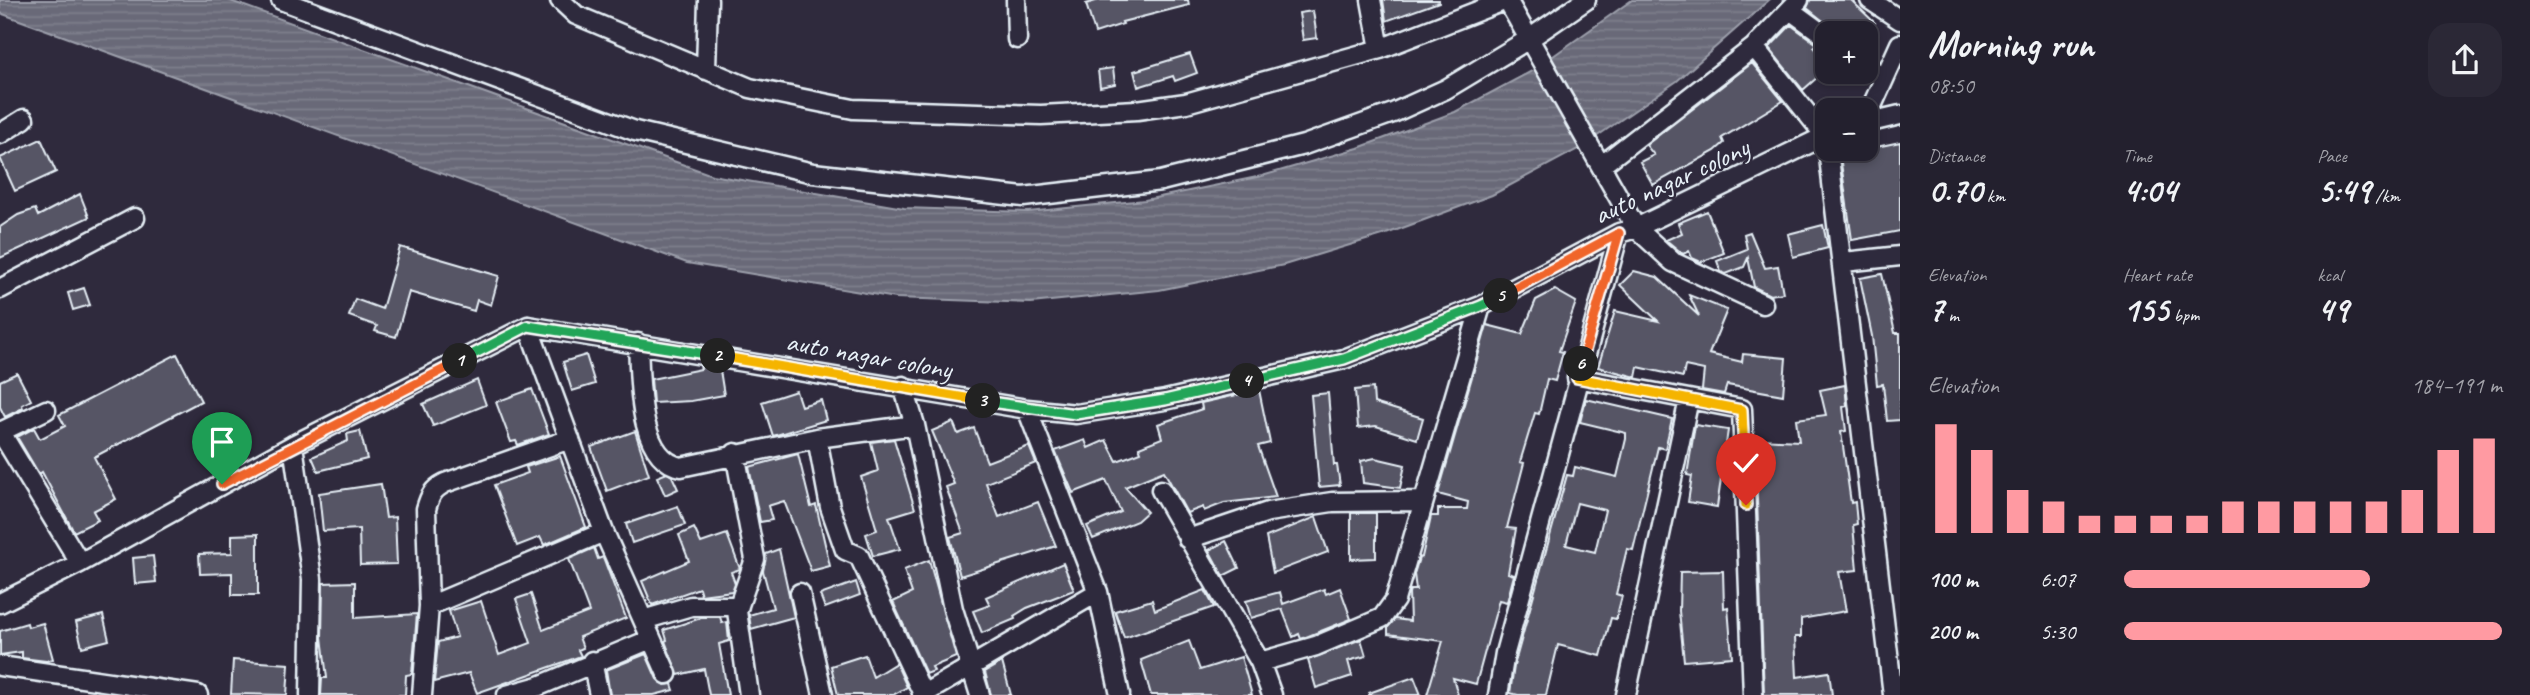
<!DOCTYPE html>
<meta charset="utf-8">
<style>
:root{--surface:#23202e;--page:#2b2836;--text:#f1f3f6;--muted:#a3a3aa;--line:#403e4a;--accent:#ff9aa2}
body{margin:0;font-family:Caveat,sans-serif;background:var(--page);color:var(--text);height:100vh;display:flex;flex-direction:column;font-size:26px;white-space:nowrap}
*{box-sizing:border-box;margin:0}
p{font-size:23px;color:var(--muted)}
.icon{flex:none;width:38px;height:38px;fill:none;stroke:currentColor;stroke-width:2;stroke-linecap:round;stroke-linejoin:round}
.map{position:relative;flex:1;overflow:hidden}
.side{display:flex;flex-direction:column;background:var(--surface);width:630px}
.side>*{flex:none}
.fabs{position:absolute;left:1815px;top:21px;display:grid;gap:14px}
.fabs a{display:grid;place-items:center;width:63px;height:63px;border-radius:14px;background:var(--surface);box-shadow:0 4px 10px #0003,0 0 0 2px var(--line);font-size:35px}
.pin{position:absolute;display:grid;place-items:center;width:60px;height:60px;color:#fff;margin:-72px -30px;border-radius:50% 50% 50% 0;rotate:-45deg;box-shadow:0 0 7px #0007}
.pin .icon{rotate:45deg}
.km{position:absolute;width:35px;height:35px;margin:-18px;border-radius:50%;background:#222;color:#fff;font-size:19px;line-height:35px;text-align:center}
.round{display:grid;place-items:center;flex:none;width:74px;height:74px;border-radius:21px;background:var(--page)}
.summary{display:flex;align-items:center;justify-content:space-between;height:119px;padding:0 28px}
h1{font-size:38px;font-weight:700;line-height:52px}
.stats{display:grid;grid-template-columns:repeat(3,1fr);gap:10px;height:119px;padding:7px 28px}
.stats div{display:grid;align-content:center}
.stats b{font-size:35px;font-weight:700}
.stats small{font-size:19px;font-weight:400}
.stats p{font-size:19px}
.chart{height:196px;padding:14px 28px}
.chart p{display:flex;justify-content:space-between}
.chart svg{width:100%;height:126px;margin-top:7px;stroke:var(--accent);stroke-width:6}
ul{padding:0 28px;list-style:none;font-size:23px}
li{display:grid;grid-template-columns:112px 84px 1fr;align-items:center;height:52px}
li i{height:18px;border-radius:9px;background:var(--accent)}
main{display:flex;flex:1;min-height:0}
.map>svg:first-child{display:block}
.water{fill:url(#water-rules);stroke:#9c9fab;stroke-width:2}
.building{fill:#575565;stroke:#e8f1f8;stroke-width:2;fill-rule:evenodd}
.lines{fill:none;stroke-linecap:round;stroke-linejoin:round}
.minor-casing{stroke:#e8f1f8;stroke-width:23}
.minor{stroke:#2f2a3d;stroke-width:18}
.split-1-casing{stroke:#fff;stroke-width:14}
.split-2-casing{stroke:#fff;stroke-width:14}
.split-3-casing{stroke:#fff;stroke-width:14}
.split-4-casing{stroke:#fff;stroke-width:14}
.split-5-casing{stroke:#fff;stroke-width:14}
.split-6-casing{stroke:#fff;stroke-width:14}
.split-7-casing{stroke:#fff;stroke-width:14}
.split-1{stroke:#f0652b;stroke-width:9}
.split-2{stroke:#22a559;stroke-width:9}
.split-3{stroke:#f5b400;stroke-width:9}
.split-4{stroke:#22a559;stroke-width:9}
.split-5{stroke:#22a559;stroke-width:9}
.split-6{stroke:#f0652b;stroke-width:9}
.split-7{stroke:#f5b400;stroke-width:9}
.labels{text-anchor:middle;dominant-baseline:central;stroke-width:5;stroke-linejoin:round;paint-order:stroke}
.street-label{font-size:28px;fill:#e8f1f8;stroke:#2f2a3d}
</style>
<main>
<div class="map">
<svg width="1900" height="695" viewBox="0 0 1900 695">
<defs>
<pattern id="water-rules" width="6" height="5" patternUnits="userSpaceOnUse" patternTransform="scale(1.75)"><rect width="6" height="5" fill="#696978"/><path d="M0 2.5h6" fill="none" stroke="#7e7f8c"/></pattern>
</defs>
<rect width="100%" height="100%" fill="#2f2a3d"/>
<filter id="ink" filterUnits="userSpaceOnUse"><feTurbulence type="fractalNoise" baseFrequency=".0143" numOctaves="2"/><feDisplacementMap in="SourceGraphic" scale="14" xChannelSelector="R" yChannelSelector="G"/><feConvolveMatrix kernelMatrix="1 2 1 2 8 2 1 2 1" color-interpolation-filters="sRGB"/></filter>
<g filter="url(#ink)">
<!-- water -->
<path class="water" d="M0 0H228L712 175 904 208 1028 212 1145 200 1262 176 1358 148 1455 112 1532 71 1632 0H1769L1677 81 1580 148 1492 195 1386 234 1284 265 1159 290 1031 303 896 298 687 263 0 13Z"/>
<!-- building -->
<path class="building" d="M1099 0H1188L1189 5 1122 22 1123 24 1095 33 1086 4Z
M1383 0H1439V2L1386 21Z
M1810 0H1851L1875 23 1865 33H1838L1807 8Z
M1313 11 1317 38 1303 40 1299 13Z
M1791 25 1817 44 1814 47 1827 61V82L1820 75 1803 90 1769 48Z
M1190 54 1197 73 1175 81 1173 76 1138 87 1134 71Z
M1752 63 1783 101 1722 138 1724 143 1715 151 1653 185 1640 162 1654 155 1646 145Z
M1113 68 1115 84 1100 87 1098 70Z
M41 139 56 172 15 191 0 158Z
M1900 142V231L1852 240 1839 149H1867Z
M80 194 89 217 0 258V227L18 215 35 209 38 216Z
M1707 211 1724 253 1701 262 1692 258 1689 251 1683 254 1666 240 1682 233 1678 223Z
M1823 225 1828 248 1793 257 1788 234Z
M1750 232 1765 268 1778 266 1783 293 1770 295 1754 287 1748 258 1744 267 1726 274 1721 272 1717 261 1747 249 1744 234Z
M400 247 499 276 491 305 477 300 474 311 409 292 396 337 375 331 377 326 349 316 355 299 382 309Z
M1634 271 1657 277 1699 316 1689 295 1727 310 1709 354 1742 362 1743 354 1786 358 1783 395 1727 385 1724 394 1702 390 1704 370 1685 366 1683 377 1638 367 1636 377 1598 367 1615 311 1658 321 1620 285Z
M1882 274 1895 333H1900V420L1887 421 1883 384 1877 385 1872 336 1860 278Z
M84 288 90 305 73 310 68 293Z
M1555 290 1576 302 1559 351 1563 352 1555 381 1547 379 1539 414 1535 413 1520 462 1524 463 1507 528 1516 529 1508 573 1514 575 1507 602 1499 600 1476 684 1453 678 1458 695H1427L1443 641 1388 634V627L1395 619 1410 621 1409 593 1410 590H1416L1414 574 1419 558 1422 557 1431 516H1438V509H1467L1468 502 1438 494 1487 325 1522 334 1536 300Z
M177 354 201 401 94 457 116 499 93 511 98 520 74 532 42 472 39 474 17 437 34 428 40 439 65 426 59 415Z
M586 355 595 384 572 391 563 362Z
M700 366 720 370 724 395 691 401 653 403 651 379 701 369Z
M17 373 31 400 22 405 23 408 5 417 0 407V381Z
M477 380 486 405 433 426 423 404Z
M1845 385 1847 406 1843 407 1846 431 1841 432 1851 503 1855 502 1857 524 1853 525 1857 570 1839 572 1846 611 1801 619V637H1795L1797 677 1829 672 1832 695H1764L1756 471 1760 439 1799 441 1796 419 1826 415 1820 390Z
M1373 388 1374 403 1423 418 1417 439 1376 426 1358 428 1355 390Z
M532 389 549 434 518 445 516 441 511 442 496 402Z
M1259 390 1270 443 1258 446 1276 497 1224 503 1204 511 1203 507 1187 513 1164 471 1125 487 1147 512 1137 521 1093 539 1087 526 1121 512 1106 480 1073 493 1055 451 1085 440 1088 448 1106 440 1117 461 1141 452 1139 447 1162 438 1158 424 1202 409 1201 403Z
M796 391 801 406 821 400 826 420 773 436 762 402Z
M1328 393 1334 465H1337L1340 485 1319 487 1311 395Z
M1586 399 1672 419 1665 449 1658 447 1633 550 1627 549 1616 594 1622 596 1616 619 1611 618 1601 656 1558 645 1546 695H1518L1510 693 1514 666 1567 475 1573 476 1575 467 1617 477 1626 439V433L1580 422ZM1577 503 1605 510 1595 552 1566 545Z
M953 422 958 434 974 428 987 462 1029 446 1036 463 986 483 999 517 1038 502 1056 546 960 576 950 537 963 533 946 487 954 484 932 431Z
M1695 425 1728 430 1717 507 1688 502 1692 476 1687 475Z
M360 431 367 459 318 471 312 457 348 441 347 434Z
M635 431 649 475 607 491 591 447Z
M894 439 915 509 889 517 900 549 873 556 866 534 877 530 861 477 878 471 871 442Z
M798 454 811 507 816 505 830 566 811 571 784 501 768 506 772 520 760 522 749 467Z
M560 456 586 527 544 545 540 537 517 546 494 485 528 473 526 467Z
M1375 458 1405 465 1400 488 1363 483 1361 461Z
M667 473 672 476 678 489 665 495 657 477Z
M381 484 386 518 395 517 397 564 360 565 359 529 323 531 319 493Z
M678 506 685 525 632 543 626 524Z
M1351 513H1376V558L1351 559Z
M1316 517 1328 552 1273 573 1266 537Z
M694 528 701 543 727 534 740 569 731 572 735 583 732 591 701 595 699 588 652 605 642 581 689 561 679 535Z
M258 534V595H232V573L200 574 199 554 232 553V535Z
M1226 541 1239 568 1223 576 1209 550Z
M594 548 598 559 603 557 626 618 579 637 583 648 578 650 581 656 477 693 469 673 434 682 438 642 457 637 449 611 481 601 499 655 531 643 516 599 531 594 543 630 589 612 569 559Z
M779 549 794 617 751 629 749 615 773 608 763 571 766 554Z
M153 556 156 582 135 584 133 558Z
M929 560 956 657 932 667 934 671 926 674 893 602 912 593 904 570Z
M1063 563 1074 590 1027 608 1014 616 1015 619 982 633 973 611 990 605 986 597Z
M1723 571 1724 608 1728 607 1732 657 1684 661 1679 611 1680 572Z
M355 582V618L417 614 412 674 406 675 405 695H321L322 678H327L322 637 323 583Z
M856 582 860 595 825 608 820 595Z
M1340 588 1351 619 1301 639 1299 634 1293 637 1282 609 1251 618 1246 601 1280 592 1283 604 1324 589 1326 594Z
M1205 590 1214 607 1124 638 1115 611 1152 600 1155 610Z
M103 615 109 640 82 647 76 622Z
M704 617H720L722 623 727 622 729 641 719 644 728 695H709L704 669 678 675 665 641 667 640 664 630Z
M27 623 28 627 43 623 53 659 46 661 22 658V652L0 655V631Z
M1361 639 1366 656 1348 661 1352 676 1316 688 1308 660Z
M1189 641 1200 670 1241 657 1252 695H1151L1141 660Z
M646 654 657 679 665 685 672 684 674 690 654 695H610L606 670Z
M865 655 873 677 896 663 907 687 893 695H838L831 666Z
M233 660 289 664 287 695 231 694Z
M1002 662 1011 695H991L985 672Z
M1414 677 1421 695H1369V693Z"/>
<g class="lines">
<defs>
<path id="minor" d="M281 0 635 131 813 173 1023 197 1161 181 1304 145 1393 113 1446 89 1529 39 1586 0
M560 0 576 15 750 88 853 109 1041 115 1137 110 1186 103 1380 49 1506 0
M1016 0 1017 39
M1371 0 1380 49
M1507 0 1636 228 1673 262 1763 304
M1870 0 1900 20
M1790 10 1827 37
M1754 47 1827 138
M1866 65 1883 78
M706 70 708 0
M1866 119 1900 44
M1866 123 1900 115
M0 134 24 119
M1828 149 1893 695
M1602 165 1754 47 1799 0
M1844 262 1900 256
M0 289 135 218
M528 326 604 532 667 674
M638 343C640 378 637 459 681 467L817 438 915 425
M1577 378 1742 409 1753 695
M903 386 915 425 953 609 980 695
M1027 409 1098 592 1120 695
M0 431 80 563
M0 432 46 410
M817 438 830 507 845 550 859 556 923 694
M293 445 312 579 310 695
M735 453 755 559 737 611 749 695
M1161 490 1260 662
M1188 539 1268 512 1332 502 1422 501
M800 593 823 695
M0 603 80 563 293 445 528 326 1027 409 1076 414 1165 400 1344 359 1481 306 1619 233 1636 228 1827 135
M429 606 604 532
M643 620 691 606H739
M592 661 599 695
M0 666 198 695
M422 695 429 606 426 509C430 495 433 489 445 483L570 439
M507 695 539 686 651 639
M922 695 1098 592
M1272 695 1260 662 1316 646 1382 618 1395 600 1481 306
M1498 695 1505 653 1619 233
M1626 695 1689 399"/>
</defs>
<!-- minor casing -->
<use href="#minor" class="minor-casing"/>
<!-- minor -->
<use href="#minor" class="minor"/>
</g>
</g>
<g class="lines" filter="url(#ink)">
<defs>
<path id="split-1" d="M222 484 460 361"/>
<path id="split-2" d="M460 361 528 326 718 356"/>
<path id="split-3" d="M718 356 983 401"/>
<path id="split-4" d="M983 401 1076 414 1165 400 1247 381"/>
<path id="split-5" d="M1247 381 1344 359 1481 306 1501 296"/>
<path id="split-6" d="M1501 296 1619 233 1581 364"/>
<path id="split-7" d="M1581 364 1577 378 1742 410 1746 505"/>
</defs>
<!-- split-1 casing -->
<use href="#split-1" class="split-1-casing"/>
<!-- split-2 casing -->
<use href="#split-2" class="split-2-casing"/>
<!-- split-3 casing -->
<use href="#split-3" class="split-3-casing"/>
<!-- split-4 casing -->
<use href="#split-4" class="split-4-casing"/>
<!-- split-5 casing -->
<use href="#split-5" class="split-5-casing"/>
<!-- split-6 casing -->
<use href="#split-6" class="split-6-casing"/>
<!-- split-7 casing -->
<use href="#split-7" class="split-7-casing"/>
<!-- split-1 -->
<use href="#split-1" class="split-1"/>
<!-- split-2 -->
<use href="#split-2" class="split-2"/>
<!-- split-3 -->
<use href="#split-3" class="split-3"/>
<!-- split-4 -->
<use href="#split-4" class="split-4"/>
<!-- split-5 -->
<use href="#split-5" class="split-5"/>
<!-- split-6 -->
<use href="#split-6" class="split-6"/>
<!-- split-7 -->
<use href="#split-7" class="split-7"/>
</g>
<g class="labels">
<!-- street labels -->
<g class="street-label">
<text transform="translate(1671 181) rotate(-25)">auto nagar colony</text>
<text transform="translate(869 355) rotate(10)">auto nagar colony</text>
</g>
</g>
</svg>
<div class="fabs">
<a>+</a>
<a>−</a>
</div>
<div class="pin" style="left:222px;top:484px;background:#1e9e55"><svg class="icon" aria-label="arrive" viewBox="0 0 24 24"><path d="M6 21V4h12l-3 4 3 4H6"/></svg></div>
<div class="pin" style="left:1746px;top:505px;background:#d93025"><svg class="icon" aria-label="check" viewBox="0 0 24 24"><path d="M5 12l5 5 9-10"/></svg></div>
<b class="km" style="left:460px;top:361px">1</b>
<b class="km" style="left:718px;top:356px">2</b>
<b class="km" style="left:983px;top:401px">3</b>
<b class="km" style="left:1247px;top:381px">4</b>
<b class="km" style="left:1501px;top:296px">5</b>
<b class="km" style="left:1581px;top:364px">6</b>
</div>
<section class="side">
<div class="summary"><div><h1>Morning run</h1><p>08:50</p></div><a class="round"><svg class="icon" aria-label="share" viewBox="0 0 24 24"><path d="M12 15V3M7 8l5-5 5 5M5 13v7h14v-7"/></svg></a></div>
<div class="stats">
<div><p>Distance</p><b>0.70<small> km</small></b></div>
<div><p>Time</p><b>4:04</b></div>
<div><p>Pace</p><b>5:49<small> /km</small></b></div>
</div>
<div class="stats">
<div><p>Elevation</p><b>7<small> m</small></b></div>
<div><p>Heart rate</p><b>155<small> bpm</small></b></div>
<div><p>kcal</p><b>49</b></div>
</div>
<div class="chart"><p><span>Elevation</span>184–191 m</p>
<svg viewBox="0 0 160 44" preserveAspectRatio="none"><path d="M5 44V6M15 44V15M25 44V29M35 44V33M45 44V38M55 44V38M65 44V38M75 44V38M85 44V33M95 44V33M105 44V33M115 44V33M125 44V33M135 44V29M145 44V15M155 44V11"/></svg>
</div>
<ul>
<li><b>100 m</b>6:07<i style="width:65%"></i></li>
<li><b>200 m</b>5:30<i style="width:100%"></i></li>
</ul>
</section>
</main>
